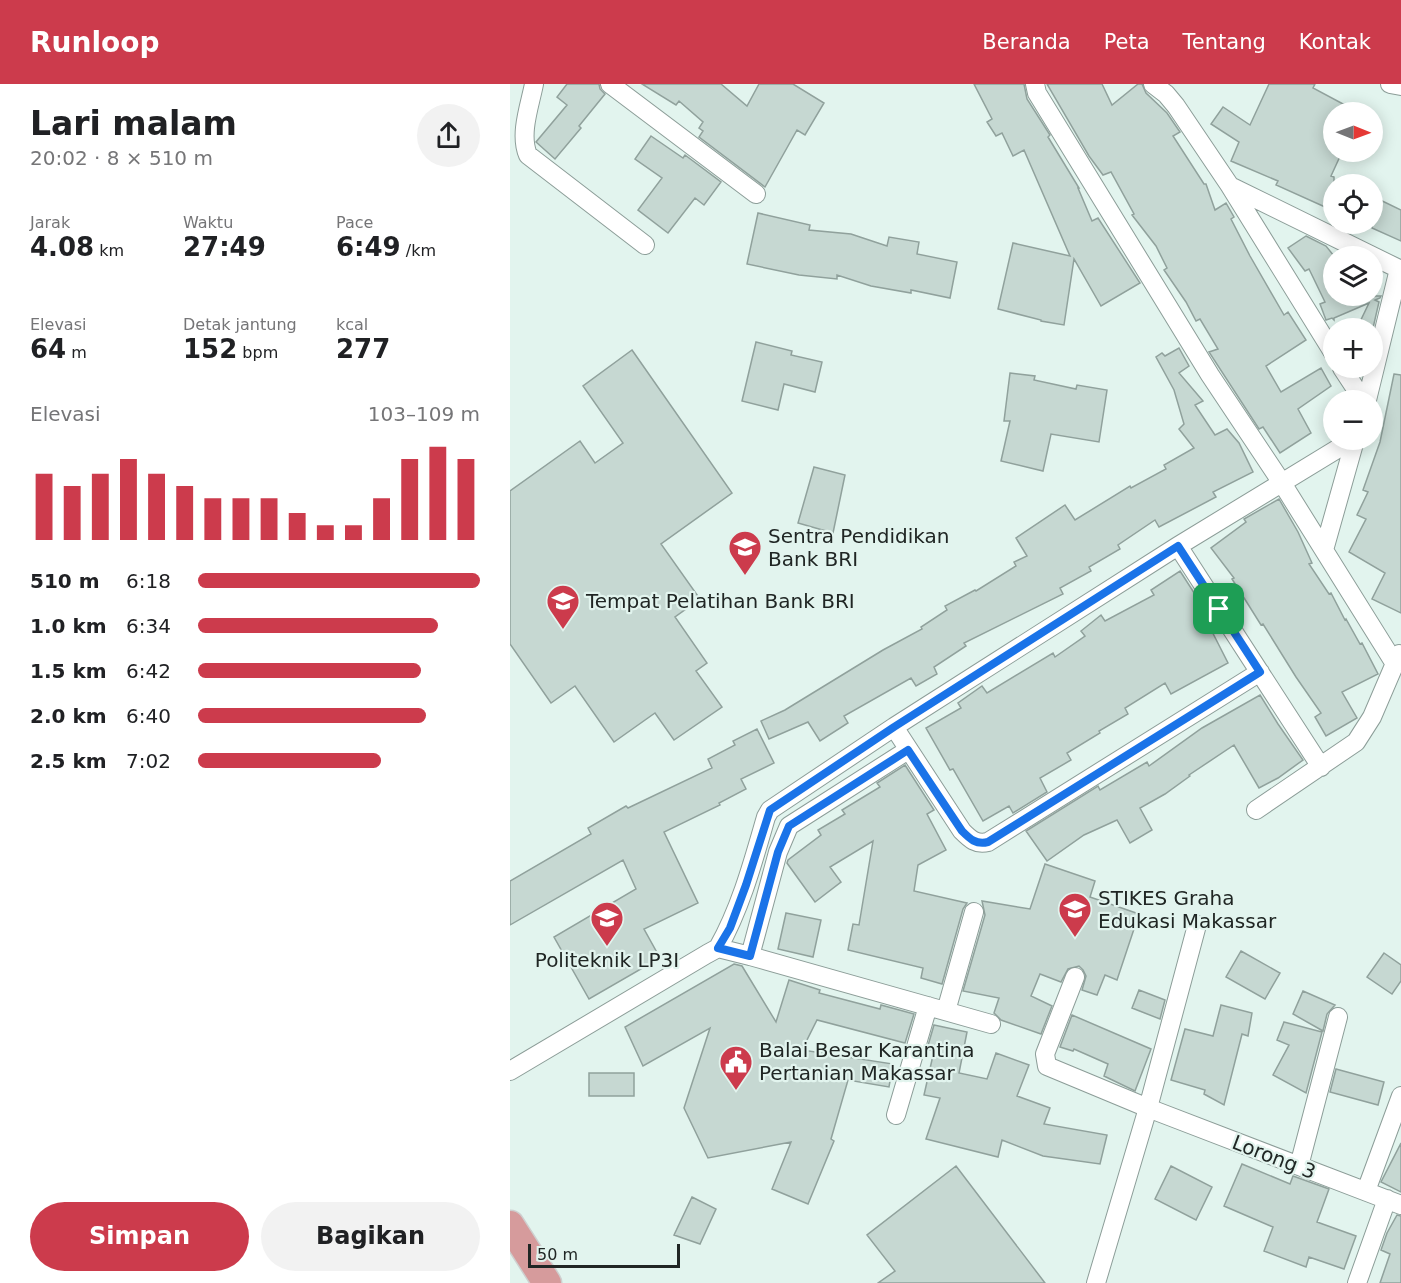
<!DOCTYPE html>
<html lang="id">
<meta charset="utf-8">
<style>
:root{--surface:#fff;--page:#f2f2f2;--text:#202124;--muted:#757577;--accent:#cc3b4c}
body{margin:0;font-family:"DejaVu Sans",sans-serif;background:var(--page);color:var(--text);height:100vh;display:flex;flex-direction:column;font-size:22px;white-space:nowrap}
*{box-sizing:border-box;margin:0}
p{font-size:20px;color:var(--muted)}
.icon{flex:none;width:33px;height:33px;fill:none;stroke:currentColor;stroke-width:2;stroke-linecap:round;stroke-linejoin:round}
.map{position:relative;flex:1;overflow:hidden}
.drawer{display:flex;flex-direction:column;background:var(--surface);width:510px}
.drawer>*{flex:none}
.needle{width:39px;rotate:91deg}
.tools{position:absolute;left:813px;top:18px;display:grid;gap:12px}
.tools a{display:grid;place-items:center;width:60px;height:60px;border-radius:50%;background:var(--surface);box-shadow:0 3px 15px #0003;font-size:30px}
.scale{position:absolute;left:18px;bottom:15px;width:152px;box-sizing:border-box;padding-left:6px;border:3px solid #202624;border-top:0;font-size:16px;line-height:21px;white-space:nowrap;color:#202624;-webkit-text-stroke:4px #e2f4ee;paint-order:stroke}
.pin{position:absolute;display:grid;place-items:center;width:51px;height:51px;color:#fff;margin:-26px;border-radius:12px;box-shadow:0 3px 9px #0006}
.round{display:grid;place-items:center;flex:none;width:63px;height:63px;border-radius:32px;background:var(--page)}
.summary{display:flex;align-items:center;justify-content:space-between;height:102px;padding:0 30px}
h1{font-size:33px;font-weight:700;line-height:45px}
.metrics{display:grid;grid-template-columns:repeat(3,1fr);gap:9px;height:102px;padding:6px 30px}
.metrics div{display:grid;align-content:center}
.metrics b{font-size:26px;font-weight:700}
.metrics small{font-size:16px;font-weight:400}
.metrics p{font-size:16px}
.chart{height:168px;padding:12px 30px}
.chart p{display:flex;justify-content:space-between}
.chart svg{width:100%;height:108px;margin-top:6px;stroke:var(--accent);stroke-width:6}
.button{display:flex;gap:12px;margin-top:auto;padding:12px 30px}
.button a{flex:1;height:69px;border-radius:36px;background:var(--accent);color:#fff;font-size:24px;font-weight:700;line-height:69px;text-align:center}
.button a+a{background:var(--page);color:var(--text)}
ul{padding:0 30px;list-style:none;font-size:20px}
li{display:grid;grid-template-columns:96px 72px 1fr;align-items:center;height:45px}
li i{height:15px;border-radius:8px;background:var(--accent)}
header{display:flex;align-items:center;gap:36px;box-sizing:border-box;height:84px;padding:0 30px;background:var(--accent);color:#fff}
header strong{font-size:28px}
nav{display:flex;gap:33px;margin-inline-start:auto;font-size:21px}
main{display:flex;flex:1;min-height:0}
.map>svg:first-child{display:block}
.building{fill:#c6d8d2;stroke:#90a19c;stroke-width:1.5}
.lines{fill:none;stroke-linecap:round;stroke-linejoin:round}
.minor-casing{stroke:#8c9d98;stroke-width:20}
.trunk-casing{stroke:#cecfcf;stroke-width:31}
.minor{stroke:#fff;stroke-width:18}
.trunk{stroke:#d69b9c;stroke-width:28}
.route-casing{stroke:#fff;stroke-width:12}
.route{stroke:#1a73e8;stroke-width:8}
.labels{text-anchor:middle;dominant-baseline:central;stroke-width:4.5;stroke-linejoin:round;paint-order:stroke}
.poi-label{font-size:20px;fill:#202624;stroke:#e2f4ee;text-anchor:start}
.street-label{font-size:20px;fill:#202624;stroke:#e2f4ee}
</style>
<header>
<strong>Runloop</strong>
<nav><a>Beranda</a><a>Peta</a><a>Tentang</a><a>Kontak</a></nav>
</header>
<main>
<section class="drawer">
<div class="summary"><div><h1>Lari malam</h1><p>20:02 · 8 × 510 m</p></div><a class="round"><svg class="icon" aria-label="share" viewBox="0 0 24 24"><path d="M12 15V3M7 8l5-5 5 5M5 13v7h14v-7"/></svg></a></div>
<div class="metrics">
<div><p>Jarak</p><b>4.08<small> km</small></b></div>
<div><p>Waktu</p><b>27:49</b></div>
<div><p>Pace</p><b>6:49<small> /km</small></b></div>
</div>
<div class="metrics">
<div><p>Elevasi</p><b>64<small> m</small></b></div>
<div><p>Detak jantung</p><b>152<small> bpm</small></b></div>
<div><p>kcal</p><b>277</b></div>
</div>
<div class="chart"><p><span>Elevasi</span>103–109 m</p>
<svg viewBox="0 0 160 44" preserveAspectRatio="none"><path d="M5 44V17M15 44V22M25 44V17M35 44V11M45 44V17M55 44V22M65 44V27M75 44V27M85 44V27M95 44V33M105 44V38M115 44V38M125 44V27M135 44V11M145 44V6M155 44V11"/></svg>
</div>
<ul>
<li><b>510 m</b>6:18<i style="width:100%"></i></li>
<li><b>1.0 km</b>6:34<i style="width:85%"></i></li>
<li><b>1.5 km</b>6:42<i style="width:79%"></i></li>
<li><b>2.0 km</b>6:40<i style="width:81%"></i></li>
<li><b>2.5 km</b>7:02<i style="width:65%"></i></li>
</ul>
<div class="button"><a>Simpan</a><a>Bagikan</a></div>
</section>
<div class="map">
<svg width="891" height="1199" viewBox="0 0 891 1199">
<rect width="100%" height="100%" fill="#e2f4ee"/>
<!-- building -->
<path class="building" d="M57 0H89L90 5 95 10 69 42 71 44 45 75 26 58 57 21 47 13Z
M132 0H211L237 22 249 0H283L314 19 295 51 287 46 255 103 189 53 193 47 189 44 193 38 169 17 166 21Z
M464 0H514L517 15 540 51 538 53 569 104H568L582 137 588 134 630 199 591 222 564 175 554 241 531 237V236L488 225 503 159 560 172 514 66 503 72 492 49 486 52 477 38 482 35Z
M537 0H592L602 21 628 0H632L636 9 657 29 670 48 663 52 694 100H696L705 126 716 119 724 133 721 135 740 172 774 231 778 228 796 256 756 282 771 308 811 284 821 302 788 325 801 349 770 369 753 343 749 345 699 268 708 265 690 235 686 237 676 218 654 186 657 184 646 162 622 131 624 130 601 88 593 91 579 72Z
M759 0H805L803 4 848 28H824V68H832L821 92 824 93V127L766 101 768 97 721 77 729 58 701 40 713 23 740 41Z
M141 52 173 74 175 71 211 98 194 121 185 114 158 149 128 126 152 94 125 75Z
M862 112 891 126V157L862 144Z
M248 129 300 141 299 146 341 150 377 162 379 153 409 158 407 170 447 178 440 214 401 206V209L361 202 327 191V195L289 191 237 180Z
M796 152 816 162 824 172V212H871L870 214 865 216 869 218 863 244H847L859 219 824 234V236L822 234 816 236 810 220 815 218 799 185 795 187 778 164Z
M246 258 282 267 281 271 312 278 305 308 274 300 268 326 232 317Z
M669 264 679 282 669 289 693 317 685 321 705 351 717 345 729 359 743 388 703 408 706 413 649 443 645 436 608 461 610 465 579 483 581 487 550 504 553 510 454 559 456 562 424 583 427 590 406 602 401 594 334 632 338 639 310 657 298 638 259 655 251 637 275 626 373 566 412 545 411 543 437 526 435 522 465 506 466 507 506 482 504 478 517 472 506 454 555 421 565 436 620 402 621 404 656 385 654 381 684 364 669 345 674 340 664 306 646 273 652 269 655 272Z
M122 266 222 409 151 460 190 515 165 533 197 579 186 587 212 623 164 656 145 629 104 658 65 602 41 619 0 560V407L70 357 85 379 113 359 73 302Z
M500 289 525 292 524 296 566 305 567 301 597 306 589 358 541 350 533 387 491 377 500 337H494Z
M884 290 891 291V529L862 515 875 489 839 468 856 435 847 431 858 408 853 406 870 358Z
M304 383 335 391 323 449 288 439Z
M769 415 788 448 802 479 799 480 819 510 821 509 835 536 836 535 850 560 852 559 868 590 832 608 847 634 816 652 805 633 811 629 786 593 753 540 751 541 736 517 722 495 724 494 701 464 736 438 734 435Z
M670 487 690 518 688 520 718 579 661 610 655 599 615 624 618 630 589 647 590 649 557 669 561 676 530 694 537 708 503 729 499 722 473 737 443 685 440 686 416 644 451 624 448 619 472 602 477 609 543 569 545 573 575 552 571 547 591 531 595 537 644 511 641 506Z
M750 611 768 640 793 676 768 694 749 704 724 661 679 691 680 692 655 710 630 724 642 746 620 759 607 736 574 751 537 777 516 747 588 702 590 706 637 678 639 682 692 644Z
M247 645 264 679 231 695 236 705 209 719 210 721 154 748 188 819 134 845 150 874 79 915 44 853 126 805 113 776 0 841V797L81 750 78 744 116 722 118 724 202 684 198 675 225 661 223 657Z
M395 681 424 726 417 730 436 766 408 781 404 807 457 819 453 825 432 900 411 894 413 884 338 866 343 840 349 841 363 757 320 783 331 798 305 818 277 779 278 776 311 751 308 746 335 730 332 726 370 703 367 699Z
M535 780 585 797 580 813 629 830 607 896 595 891 587 911 572 906 576 892 573 886 569 882 558 885 551 898 530 890 521 912 542 922 531 950 491 936 484 929 489 914 453 907 475 831 472 817 520 825Z
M276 829 311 836 303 873 268 865Z
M731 867 770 889 755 915 716 893Z
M874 869 891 881V897L882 910 857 893Z
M224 880 232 882 266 938 279 896 310 906 309 909 370 925 371 921 404 930 395 959 307 936 292 966 383 980 379 1003 338 996 321 1055 324 1057 298 1120 262 1105 281 1058 198 1074 174 1024 200 944 133 982 115 943Z
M629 906 655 916 650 935 622 924Z
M793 907 825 921 817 930 813 947 783 930Z
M711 921 742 929 738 952 732 950 714 1021 694 1010 695 1006 661 996 675 945 703 952Z
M562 931 641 965 625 1007 594 992 598 980 564 965 563 967 550 963Z
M774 938 812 948 796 1009 763 991 779 961 767 956Z
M424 941 457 948 449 989 477 995 486 969 519 981 507 1012 540 1024 534 1040 597 1051 590 1080 533 1072 492 1056 488 1073 416 1055 430 1014 414 1011 424 967 417 965Z
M826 985 874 998 868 1021 820 1008Z
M79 989H124V1012H79Z
M891 1059V1108L871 1098Z
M732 1080 780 1100 783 1092 819 1105 807 1138 846 1152 834 1185 799 1173 796 1183 754 1167 763 1143 714 1122Z
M446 1082 535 1199H368L385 1187 357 1151Z
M661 1082 702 1103 686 1136 645 1115Z
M182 1113 206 1125 190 1160 164 1151Z
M887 1131 891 1132V1199H870L880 1170 871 1166 877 1149Z"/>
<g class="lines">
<defs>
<path id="minor" d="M24 0C20 21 9 50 18 71L135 161
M100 0 246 110
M525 0 527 9 554 53 700 291 772 399 885 580
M643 0 656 10 666 22 720 102 824 270
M880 0 891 2
M720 102 891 186
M832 284 853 316
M857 316 889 185
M668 462 811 683
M814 466 845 356
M384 643 452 747C460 755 466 761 478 758L750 588
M746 726 846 658 862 633 889 570
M208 864C231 823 243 778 256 733L260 726 384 643 668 462 842 356
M240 872 268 768 279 742 398 666
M565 893 535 970 537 982 638 1024 891 1121
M436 927 464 828
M0 987 197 870 208 864 240 872 481 940
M386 1031 418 922
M789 1082 828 933
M856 1107 891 1012
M586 1199 638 1024 687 841
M847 1199 877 1115"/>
<path id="trunk" d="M0 1141 37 1199"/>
</defs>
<!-- minor casing -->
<use href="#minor" class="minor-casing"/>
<!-- trunk casing -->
<use href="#trunk" class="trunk-casing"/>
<!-- minor -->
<use href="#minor" class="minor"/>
<!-- trunk -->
<use href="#trunk" class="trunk"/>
</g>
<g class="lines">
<defs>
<path id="route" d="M668 462 750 588 478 758C466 761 460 755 452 747L398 666 279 742 268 768 240 872 208 864 220 844 236 801 260 726 384 643Z"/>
</defs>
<!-- route casing -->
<use href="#route" class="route-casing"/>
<!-- route -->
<use href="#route" class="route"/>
</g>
<!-- icons -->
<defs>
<symbol id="university-pin" viewBox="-11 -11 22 30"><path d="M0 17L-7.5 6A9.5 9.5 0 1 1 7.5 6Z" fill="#cc3b4c" stroke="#e2f4ee"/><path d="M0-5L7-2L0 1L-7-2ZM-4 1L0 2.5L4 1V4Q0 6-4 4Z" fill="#fff"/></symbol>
<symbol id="civic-pin" viewBox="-11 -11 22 30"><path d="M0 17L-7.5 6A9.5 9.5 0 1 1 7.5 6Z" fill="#cc3b4c" stroke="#e2f4ee"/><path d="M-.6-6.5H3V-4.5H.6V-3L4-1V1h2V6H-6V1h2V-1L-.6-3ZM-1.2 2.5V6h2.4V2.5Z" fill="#fff"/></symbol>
</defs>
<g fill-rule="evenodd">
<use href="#university-pin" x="216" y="444" width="38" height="52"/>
<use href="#university-pin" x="34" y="498" width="38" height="52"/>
<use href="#university-pin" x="546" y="806" width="38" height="52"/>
<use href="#university-pin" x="78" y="815" width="38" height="52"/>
<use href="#civic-pin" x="207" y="959" width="38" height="52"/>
</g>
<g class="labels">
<!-- poi labels -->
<g class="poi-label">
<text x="258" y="452">Sentra Pendidikan<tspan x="258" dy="23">Bank BRI</tspan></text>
<text x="76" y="517">Tempat Pelatihan Bank BRI</text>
<text x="588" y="814">STIKES Graha<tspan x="588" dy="23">Edukasi Makassar</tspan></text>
<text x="97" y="876" text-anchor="middle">Politeknik LP3I</text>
<text x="249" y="966">Balai Besar Karantina<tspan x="249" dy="23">Pertanian Makassar</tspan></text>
</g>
<!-- street labels -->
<g class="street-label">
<text transform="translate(764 1073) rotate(21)">Lorong 3</text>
</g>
</g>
</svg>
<div class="tools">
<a><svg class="needle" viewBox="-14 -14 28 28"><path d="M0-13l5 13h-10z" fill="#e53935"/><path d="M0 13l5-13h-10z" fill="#757577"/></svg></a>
<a><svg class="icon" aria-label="locate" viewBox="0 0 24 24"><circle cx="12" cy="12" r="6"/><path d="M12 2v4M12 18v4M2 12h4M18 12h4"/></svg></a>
<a><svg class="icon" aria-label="layers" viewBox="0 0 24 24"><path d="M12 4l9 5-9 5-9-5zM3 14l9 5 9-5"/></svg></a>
<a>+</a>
<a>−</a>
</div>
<div class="scale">50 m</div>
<div class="pin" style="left:709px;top:525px;background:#1e9e55"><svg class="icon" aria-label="arrive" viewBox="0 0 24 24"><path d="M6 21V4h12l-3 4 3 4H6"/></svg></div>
</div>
</main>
